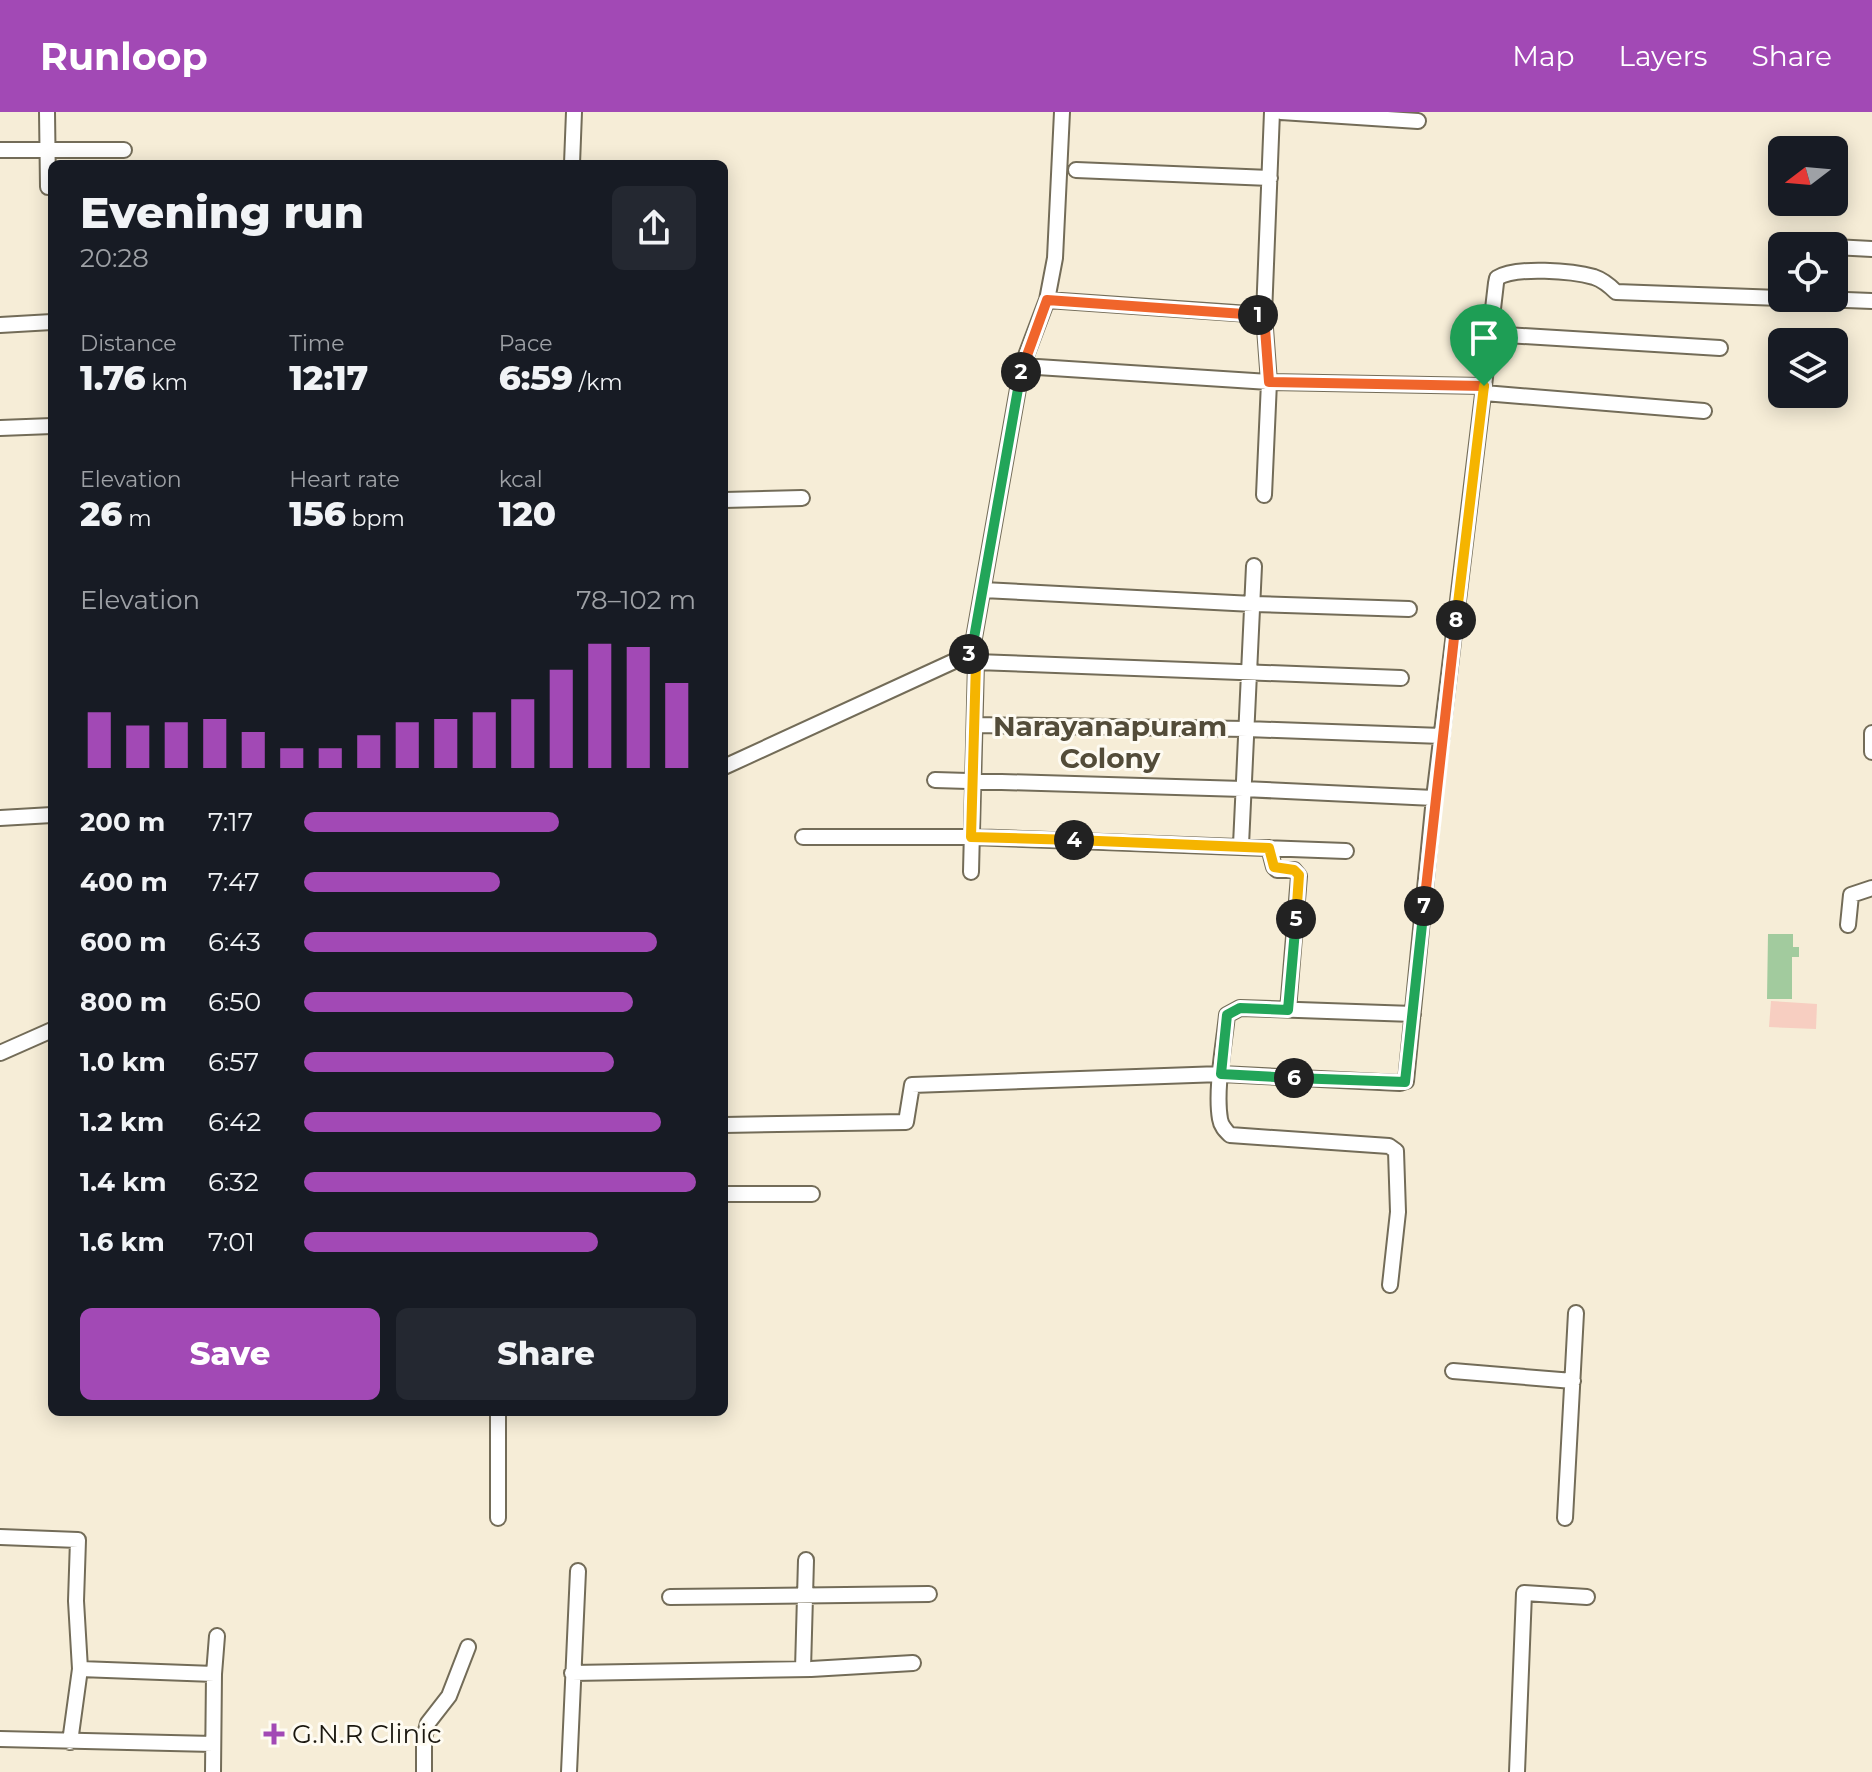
<!DOCTYPE html>
<meta charset="utf-8">
<style>
:root{--surface:#171b24;--page:#242831;--text:#f1f3f6;--muted:#9ea1a6;--accent:#a249b5}
body{margin:0;font-family:Montserrat,sans-serif;background:var(--page);color:var(--text);height:100vh;display:flex;flex-direction:column;font-size:30px;white-space:nowrap}
*{box-sizing:border-box;margin:0}
p{font-size:26px;color:var(--muted)}
.icon{flex:none;width:44px;height:44px;fill:none;stroke:currentColor;stroke-width:2;stroke-linecap:round;stroke-linejoin:round}
.map{position:relative;flex:1;overflow:hidden}
.drawer{position:absolute;left:48px;top:48px;width:680px;height:1256px;display:flex;flex-direction:column;background:var(--surface);border-radius:12px;box-shadow:0 4px 20px #0003}
.drawer>*{flex:none}
.needle{width:52px;rotate:254deg}
.tools{position:absolute;left:1768px;top:24px;display:grid;gap:16px}
.tools a{display:grid;place-items:center;width:80px;height:80px;border-radius:12px;background:var(--surface);box-shadow:0 4px 20px #0003;font-size:40px}
.pin{position:absolute;display:grid;place-items:center;width:68px;height:68px;color:#fff;margin:-82px -34px;border-radius:50% 50% 50% 0;rotate:-45deg;box-shadow:0 0 8px #0007}
.pin .icon{rotate:45deg}
.km{position:absolute;width:40px;height:40px;margin:-20px;border-radius:50%;background:#222;color:#fff;font-size:22px;line-height:40px;text-align:center}
.round{display:grid;place-items:center;flex:none;width:84px;height:84px;border-radius:12px;background:var(--page)}
.headline{display:flex;align-items:center;justify-content:space-between;height:136px;padding:0 32px}
h1{font-size:44px;font-weight:800;line-height:60px}
.figures{display:grid;grid-template-columns:repeat(3,1fr);gap:12px;height:136px;padding:8px 32px}
.figures div{display:grid;align-content:center}
.figures b{font-size:34px;font-weight:800}
.figures small{font-size:22px;font-weight:400}
.figures p{font-size:22px}
.chart{height:224px;padding:16px 32px}
.chart p{display:flex;justify-content:space-between}
.chart svg{width:100%;height:144px;margin-top:8px;stroke:var(--accent);stroke-width:6}
.primary-button{display:flex;gap:16px;margin-top:auto;padding:16px 32px}
.primary-button a{flex:1;height:92px;border-radius:12px;background:var(--accent);color:#fff;font-size:32px;font-weight:800;line-height:92px;text-align:center}
.primary-button a+a{background:var(--page);color:var(--text)}
ul{padding:0 32px;list-style:none;font-size:26px}
li{display:grid;grid-template-columns:128px 96px 1fr;align-items:center;height:60px}
li i{height:20px;border-radius:10px;background:var(--accent)}
header{display:flex;align-items:center;gap:48px;box-sizing:border-box;height:112px;padding:0 40px;background:var(--accent);color:#fff}
header strong{font-size:38px}
nav{display:flex;gap:44px;margin-inline-start:auto;font-size:28px}
.map>svg:first-child{display:block}
.green{fill:#f7cec1}
.water{fill:#a2cb9e}
.lines{fill:none;stroke-linecap:round;stroke-linejoin:round}
.minor-casing{stroke:#736c58;stroke-width:18}
.minor{stroke:#fff;stroke-width:14}
.split-1-casing{stroke:#fff;stroke-width:16}
.split-2-casing{stroke:#fff;stroke-width:16}
.split-3-casing{stroke:#fff;stroke-width:16}
.split-4-casing{stroke:#fff;stroke-width:16}
.split-5-casing{stroke:#fff;stroke-width:16}
.split-6-casing{stroke:#fff;stroke-width:16}
.split-7-casing{stroke:#fff;stroke-width:16}
.split-8-casing{stroke:#fff;stroke-width:16}
.split-9-casing{stroke:#fff;stroke-width:16}
.split-1{stroke:#f0652b;stroke-width:10}
.split-2{stroke:#f0652b;stroke-width:10}
.split-3{stroke:#22a559;stroke-width:10}
.split-4{stroke:#f5b400;stroke-width:10}
.split-5{stroke:#f5b400;stroke-width:10}
.split-6{stroke:#22a559;stroke-width:10}
.split-7{stroke:#22a559;stroke-width:10}
.split-8{stroke:#f0652b;stroke-width:10}
.split-9{stroke:#f5b400;stroke-width:10}
.poi-dot{fill:#a249b5;stroke:#fefbf2;stroke-width:3}
.labels{text-anchor:middle;dominant-baseline:central;stroke-width:6;stroke-linejoin:round;paint-order:stroke}
.poi-label{font-size:26px;fill:#1a170f;stroke:#fefbf2;text-anchor:start}
.neighbourhood-label{font-size:28px;font-weight:bold;fill:#534c39;stroke:#fefbf2}
</style>
<header>
<strong>Runloop</strong>
<nav><a>Map</a><a>Layers</a><a>Share</a></nav>
</header>
<div class="map">
<svg width="1872" height="1660" viewBox="0 0 1872 1660">
<rect width="100%" height="100%" fill="#f6edd7"/>
<!-- green -->
<path class="green" d="M1771 889 1817 892 1816 917 1769 915Z"/>
<!-- water -->
<path class="water" d="M1768 822H1793V835H1799V845H1792V887H1767Z"/>
<g class="lines">
<defs>
<path id="minor" d="M47 0 48 75
M1281 0 1418 9
M0 38H124
M572 52 574 0
M1076 58 1270 66
M1784 133 1806 134
M1834 135 1872 137
M1795 186 1872 189
M1047 188 1264 203
M0 213 52 210
M1490 222 1720 236
M1484 274 1496 171 1497 166C1516 154 1573 159 1594 165 1603 168 1610 174 1616 180L1782 186
M1484 281 1704 299
M0 316 52 314
M1264 383 1269 270 1264 203 1272 0
M724 388 802 386
M983 478 1253 492 1409 497
M970 543 976 550 971 760
M976 550 1401 566
M975 613 1247 617 1442 624
M1872 621V640
M724 655 961 546 967 540 974 526 1022 254 1047 188 1055 146 1062 0
M935 668 1243 677 1434 686
M0 706 52 703
M803 725H971L1346 739
M1241 733 1254 454
M1269 736 1274 755 1277 758H1294L1299 764 1288 898
M1848 813 1851 783 1872 776
M0 941 52 918
M724 1013 906 1010 912 973 1221 962 1400 971 1406 969 1434 686 1484 274 1269 270 1022 254
M724 1082H812
M1390 1173 1398 1100 1396 1039 1389 1034 1230 1023C1225 1018 1221 1014 1220 1007 1215 978 1224 933 1227 903L1240 896 1413 902
M1453 1259 1573 1269
M498 1300V1406
M1565 1406 1576 1201
M0 1425 78 1428 76 1489 80 1557 70 1630
M670 1485 929 1482
M80 1557 214 1562 213 1660
M803 1557 806 1448
M572 1561 811 1557 913 1551
M214 1562 217 1524
M0 1627 213 1632
M424 1660V1626L428 1611 449 1584 468 1535
M569 1660 578 1459
M1517 1660 1524 1481 1587 1485"/>
</defs>
<!-- minor casing -->
<use href="#minor" class="minor-casing"/>
<!-- minor -->
<use href="#minor" class="minor"/>
</g>
<g class="lines">
<defs>
<path id="split-1" d="M1258 203H1264L1269 270 1484 274"/>
<path id="split-2" d="M1021 260 1047 188 1258 203"/>
<path id="split-3" d="M969 542 967 540 974 526 1021 260"/>
<path id="split-4" d="M969 542 976 550 971 725 1074 728"/>
<path id="split-5" d="M1074 728 1269 736 1274 755 1294 758 1299 763 1296 807"/>
<path id="split-6" d="M1294 966 1221 962 1227 903 1240 896 1288 898 1296 807"/>
<path id="split-7" d="M1294 966 1405 970 1424 794"/>
<path id="split-8" d="M1424 794 1456 508"/>
<path id="split-9" d="M1456 508 1484 274"/>
</defs>
<!-- split-1 casing -->
<use href="#split-1" class="split-1-casing"/>
<!-- split-2 casing -->
<use href="#split-2" class="split-2-casing"/>
<!-- split-3 casing -->
<use href="#split-3" class="split-3-casing"/>
<!-- split-4 casing -->
<use href="#split-4" class="split-4-casing"/>
<!-- split-5 casing -->
<use href="#split-5" class="split-5-casing"/>
<!-- split-6 casing -->
<use href="#split-6" class="split-6-casing"/>
<!-- split-7 casing -->
<use href="#split-7" class="split-7-casing"/>
<!-- split-8 casing -->
<use href="#split-8" class="split-8-casing"/>
<!-- split-9 casing -->
<use href="#split-9" class="split-9-casing"/>
<!-- split-1 -->
<use href="#split-1" class="split-1"/>
<!-- split-2 -->
<use href="#split-2" class="split-2"/>
<!-- split-3 -->
<use href="#split-3" class="split-3"/>
<!-- split-4 -->
<use href="#split-4" class="split-4"/>
<!-- split-5 -->
<use href="#split-5" class="split-5"/>
<!-- split-6 -->
<use href="#split-6" class="split-6"/>
<!-- split-7 -->
<use href="#split-7" class="split-7"/>
<!-- split-8 -->
<use href="#split-8" class="split-8"/>
<!-- split-9 -->
<use href="#split-9" class="split-9"/>
</g>
<!-- markers -->
<path class="poi-dot" d="M270 1610h8v8h8v8h-8v8h-8v-8h-8v-8h8z"/>
<g class="labels">
<!-- poi labels -->
<g class="poi-label">
<text x="292" y="1622">G.N.R Clinic</text>
</g>
<!-- neighbourhood labels -->
<g class="neighbourhood-label">
<text x="1110" y="614">Narayanapuram<tspan x="1110" dy="32">Colony</tspan></text>
</g>
</g>
</svg>
<div class="tools">
<a><svg class="needle" viewBox="-14 -14 28 28"><path d="M0-13l5 13h-10z" fill="#e53935"/><path d="M0 13l5-13h-10z" fill="#9ea1a6"/></svg></a>
<a><svg class="icon" aria-label="locate" viewBox="0 0 24 24"><circle cx="12" cy="12" r="6"/><path d="M12 2v4M12 18v4M2 12h4M18 12h4"/></svg></a>
<a><svg class="icon" aria-label="layers" viewBox="0 0 24 24"><path d="M12 4l9 5-9 5-9-5zM3 14l9 5 9-5"/></svg></a>
</div>
<div class="pin" style="left:1484px;top:274px;background:#1e9e55"><svg class="icon" aria-label="arrive" viewBox="0 0 24 24"><path d="M6 21V4h12l-3 4 3 4H6"/></svg></div>
<b class="km" style="left:1258px;top:203px">1</b>
<b class="km" style="left:1021px;top:260px">2</b>
<b class="km" style="left:969px;top:542px">3</b>
<b class="km" style="left:1074px;top:728px">4</b>
<b class="km" style="left:1296px;top:807px">5</b>
<b class="km" style="left:1294px;top:966px">6</b>
<b class="km" style="left:1424px;top:794px">7</b>
<b class="km" style="left:1456px;top:508px">8</b>
<section class="drawer">
<div class="headline"><div><h1>Evening run</h1><p>20:28</p></div><a class="round"><svg class="icon" aria-label="share" viewBox="0 0 24 24"><path d="M12 15V3M7 8l5-5 5 5M5 13v7h14v-7"/></svg></a></div>
<div class="figures">
<div><p>Distance</p><b>1.76<small> km</small></b></div>
<div><p>Time</p><b>12:17</b></div>
<div><p>Pace</p><b>6:59<small> /km</small></b></div>
</div>
<div class="figures">
<div><p>Elevation</p><b>26<small> m</small></b></div>
<div><p>Heart rate</p><b>156<small> bpm</small></b></div>
<div><p>kcal</p><b>120</b></div>
</div>
<div class="chart"><p><span>Elevation</span>78–102 m</p>
<svg viewBox="0 0 160 44" preserveAspectRatio="none"><path d="M5 44V27M15 44V31M25 44V30M35 44V29M45 44V33M55 44V38M65 44V38M75 44V34M85 44V30M95 44V29M105 44V27M115 44V23M125 44V14M135 44V6M145 44V7M155 44V18"/></svg>
</div>
<ul>
<li><b>200 m</b>7:17<i style="width:65%"></i></li>
<li><b>400 m</b>7:47<i style="width:50%"></i></li>
<li><b>600 m</b>6:43<i style="width:90%"></i></li>
<li><b>800 m</b>6:50<i style="width:84%"></i></li>
<li><b>1.0 km</b>6:57<i style="width:79%"></i></li>
<li><b>1.2 km</b>6:42<i style="width:91%"></i></li>
<li><b>1.4 km</b>6:32<i style="width:100%"></i></li>
<li><b>1.6 km</b>7:01<i style="width:75%"></i></li>
</ul>
<div class="primary-button"><a>Save</a><a>Share</a></div>
</section>
</div>
